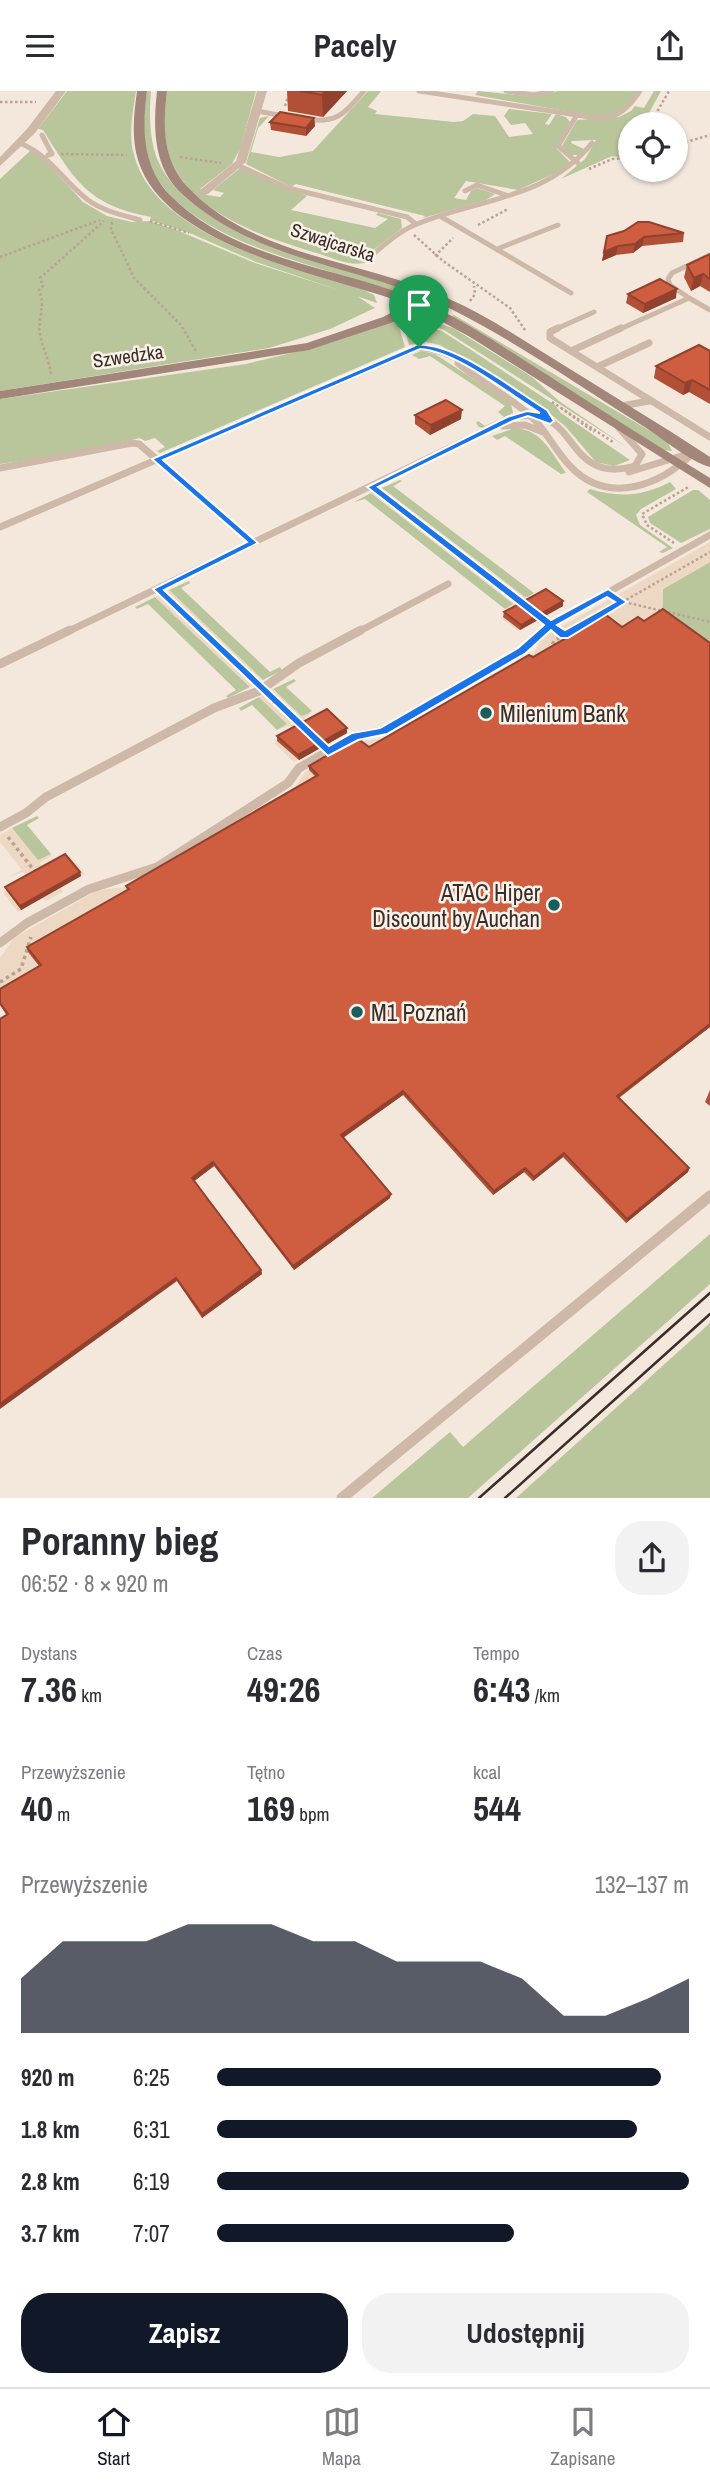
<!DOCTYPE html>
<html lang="pl">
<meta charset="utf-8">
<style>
:root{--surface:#fff;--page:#f2f2f3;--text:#2b2b33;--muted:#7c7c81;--line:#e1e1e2;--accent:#111827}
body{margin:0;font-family:"Archivo Narrow",sans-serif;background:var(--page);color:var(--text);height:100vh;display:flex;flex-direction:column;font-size:26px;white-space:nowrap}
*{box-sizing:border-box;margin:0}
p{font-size:23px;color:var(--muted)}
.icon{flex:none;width:38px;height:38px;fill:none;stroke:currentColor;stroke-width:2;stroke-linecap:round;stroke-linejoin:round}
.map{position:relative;height:1407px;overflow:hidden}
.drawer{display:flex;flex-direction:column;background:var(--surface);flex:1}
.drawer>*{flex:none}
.tools{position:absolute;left:618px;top:21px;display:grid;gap:14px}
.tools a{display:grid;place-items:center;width:70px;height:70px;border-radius:50%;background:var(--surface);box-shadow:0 2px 5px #0004;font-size:35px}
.pin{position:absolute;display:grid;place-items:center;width:60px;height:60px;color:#fff;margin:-72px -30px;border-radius:50% 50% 50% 0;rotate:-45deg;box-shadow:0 0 7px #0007}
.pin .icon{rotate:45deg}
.round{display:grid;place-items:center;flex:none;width:74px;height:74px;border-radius:28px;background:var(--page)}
.summary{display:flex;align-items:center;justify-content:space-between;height:119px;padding:0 21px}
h1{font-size:38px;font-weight:700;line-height:52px}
.figures{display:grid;grid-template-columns:repeat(3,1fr);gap:10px;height:119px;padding:7px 21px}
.figures div{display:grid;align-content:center}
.figures b{font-size:35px;font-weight:700}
.figures small{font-size:19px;font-weight:400}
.figures p{font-size:19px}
.chart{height:196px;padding:14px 21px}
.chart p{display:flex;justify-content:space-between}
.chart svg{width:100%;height:126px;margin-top:7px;fill:var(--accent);opacity:.7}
.button{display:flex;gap:14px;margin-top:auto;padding:14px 21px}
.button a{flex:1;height:80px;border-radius:28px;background:var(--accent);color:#fff;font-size:28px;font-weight:700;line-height:80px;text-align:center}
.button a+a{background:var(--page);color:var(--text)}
ul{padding:0 21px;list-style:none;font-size:23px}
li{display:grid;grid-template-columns:112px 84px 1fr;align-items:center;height:52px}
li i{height:18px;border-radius:9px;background:var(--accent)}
header{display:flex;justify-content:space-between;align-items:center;height:91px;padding:0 21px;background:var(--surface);font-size:32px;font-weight:700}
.tab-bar{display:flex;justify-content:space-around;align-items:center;height:98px;border-top:2px solid var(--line);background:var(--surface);font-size:19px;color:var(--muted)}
.tab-bar a{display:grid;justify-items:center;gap:4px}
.tab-bar .active{color:var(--accent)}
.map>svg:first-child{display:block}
.green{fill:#b9c59b}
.plaza{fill:#edd9c3}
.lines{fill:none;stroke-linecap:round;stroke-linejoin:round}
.path-far1{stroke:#baa192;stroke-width:2.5;stroke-dasharray:2.5 2.5;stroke-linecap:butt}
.path{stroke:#baa192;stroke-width:3.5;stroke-dasharray:3.5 3.5;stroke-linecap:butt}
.lane-far3{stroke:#ceb8a8;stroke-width:5}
.lane-far2{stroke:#ceb8a8;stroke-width:7}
.lane-far1{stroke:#ceb8a8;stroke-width:9}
.lane{stroke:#ceb8a8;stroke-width:11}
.street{fill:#ceb8a8;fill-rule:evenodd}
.secondary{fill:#a28679;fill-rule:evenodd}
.tram{stroke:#3a2d29;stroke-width:2.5}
.wall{fill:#b25037}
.shaded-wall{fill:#91412d}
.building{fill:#cf5d40;stroke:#91412d;stroke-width:2}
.route{fill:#1a73e8;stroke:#fff;stroke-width:2;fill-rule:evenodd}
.poi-dot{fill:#1a5d5f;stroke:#fbf3ea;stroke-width:2.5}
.labels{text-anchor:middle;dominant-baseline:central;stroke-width:5;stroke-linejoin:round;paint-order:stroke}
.far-street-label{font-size:19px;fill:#3a2d29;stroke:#fbf3ea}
.poi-label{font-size:23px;fill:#3a2d29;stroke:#fbf3ea;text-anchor:start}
</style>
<header><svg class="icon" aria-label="menu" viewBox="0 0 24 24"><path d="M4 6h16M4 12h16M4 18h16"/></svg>Pacely<svg class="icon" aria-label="share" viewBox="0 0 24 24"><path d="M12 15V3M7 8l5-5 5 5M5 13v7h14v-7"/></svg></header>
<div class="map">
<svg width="710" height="1407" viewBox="0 0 710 1407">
<rect width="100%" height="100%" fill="#f4e8dd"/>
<!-- green -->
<path class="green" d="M67 0H136C133 21 128 43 134 64 155 146 294 177 364 199L374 204 377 212 256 171 192 143 150 129 151 126C88 114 75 90 43 39L38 38Z
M147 0H151C149 23 149 53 160 74 194 143 325 171 394 194L405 203C386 201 364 191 344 185 281 165 186 142 152 79 139 54 144 26 147 0Z
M167 0H256L240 58 232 73 200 98 207 104 220 106 224 102 213 99 240 77 307 105 291 119 375 137 388 128 376 124 378 122 401 128 402 137 363 167 371 170C353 177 338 169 320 163 271 148 208 129 178 83 161 57 164 29 167 0Z
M368 0H381L368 16 377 20 375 23 454 31 463 30 473 23 495 25 509 46 533 43 525 32 511 34 504 25 509 18 552 23 545 33 549 34 556 23 566 26 570 31 556 57 571 72V75L518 99 466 90 454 107 466 109 471 100 477 97 495 103 486 109 423 127 425 125 296 93 291 96 246 73 260 27 269 25 258 37 251 61 279 66 313 60Z
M478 0 536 6 558 0H637L625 20 599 26 475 4Z
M654 0H661L643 33H630V57L624 67 612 65 561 88 585 68 596 49 572 50 571 52 584 58 578 64H571L562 55 577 29 619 26 631 20 635 15 644 17Z
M31 59 40 64 83 111 107 125 132 131 149 130 174 138 255 172 357 205 375 217 330 238 269 257 0 300V88Z
M454 224 667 350 672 360 664 359 451 225Z
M404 229H429L453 237 532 286 559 310 631 359 444 239 428 233H406Z
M394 231 399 236 405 256 160 362 157 360 165 356 155 347 145 350 140 347 67 363 0 373V308L246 273 324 254Z
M421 234 442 240 555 314 561 322 630 369 614 375 596 371 565 335 544 318 440 254 426 251 409 254 404 235Z
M421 260 435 263 511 313 513 322 483 337 479 336 476 332 478 330 485 335 504 326 498 321 505 315 430 265 419 268 412 264Z
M515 337C542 339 551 361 566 382L561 383 505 345 497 349 492 345Z
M400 389 402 390 393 395 534 502 526 507 382 397Z
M670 391 676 398 641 418 636 424 640 434 673 457 663 462 659 461 667 456 587 401 590 398C619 407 644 405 670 391Z
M693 399H698L710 409V438L681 452 650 432 648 426Z
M371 402 514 513 505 518 365 408 354 411Z
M710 471V558L662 523 663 498Z
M189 490 190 492 181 497 270 581 280 576 282 579 263 589 169 499Z
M155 506 250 596 228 607 226 605 236 599 148 513 137 518 135 516Z
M294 588 296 590 286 596 312 620 302 626 273 598Z
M259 606 288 633 277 639 252 614 241 620 239 617Z
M37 725 39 727 27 734 51 763 38 770 12 737Z
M710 1143V1193L468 1407H372L450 1341 463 1356Z
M710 1232V1407H516Z"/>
<!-- plaza -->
<path class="plaza" d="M382 397 525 506 536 503 528 508 548 501 565 514 548 523 550 526 539 533 535 530 518 540 501 527 518 517 515 514 505 518 513 513 371 402Z
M710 451V471L663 498 662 523 0 913V867L14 847 98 799 127 796 292 701 305 681 361 650 386 647 533 563 543 546Z
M169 499 263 589 250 596 155 506Z
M273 598 301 625 313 621 304 627 329 652 294 671 274 652 295 640 289 635 277 639 287 633 259 606Z
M12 737 38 769 51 763 52 765 40 772 46 779 70 765 85 783 61 797 63 801 46 810 43 807 18 821 3 802 29 788 23 781 9 786 22 779 0 751V744Z"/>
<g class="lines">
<!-- path-far1 -->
<path class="path-far1" d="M0 11H36
M285 15 290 0
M650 33 669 0
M676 54 710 44
M61 63 127 64
M180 66 221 72
M589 78 612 68 630 67
M150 130 189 142
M112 131 111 138 134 187 181 234 197 262
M478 134 508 118
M414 144 443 170 510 217 525 239
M435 165 453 147
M0 166 100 129
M470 210 475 203 474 195
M51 283C49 269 43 258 40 244 37 229 46 214 39 199L43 195 40 187 104 130
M552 311 613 351
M561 317 594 341
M382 403 522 512
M674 452 647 434 642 423 690 395
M165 505 203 541
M624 511 710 531
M570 541 710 461"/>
<!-- path -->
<path class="path" d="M201 539 253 589
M550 560 554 550 573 539
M271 607 301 635
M8 746 36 782
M0 891 21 878 31 846"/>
<!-- lane-far3 -->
<path class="lane-far3" d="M419 0 577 24 558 55 578 72
M506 0 534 4 552 0
M257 20 289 26
M577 24C609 29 621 29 640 0
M303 28C337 33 343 24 364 0
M42 44 52 63 48 64
M20 52C52 66 62 89 88 109 103 120 122 124 140 129
M237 74 288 97 407 126 416 133
M465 100 477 94 506 104
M440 125 571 202
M497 158 558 134
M368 167C384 155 398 140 417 133 480 107 546 109 592 52
M689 207 710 219
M554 239 594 221
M618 239 689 207 670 194 668 188 672 182 710 164"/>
<!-- lane-far2 -->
<path class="lane-far2" d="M558 237 550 241V247L710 346
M571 260 621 237
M458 272C481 292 509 305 532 326 547 341 556 361 571 376 609 415 661 394 694 361
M597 276 649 252
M621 315 649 310
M503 335 525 334 543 341
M0 377 132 352 139 353 253 452
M629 381 694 361
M0 436 419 256C464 261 507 297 544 321L547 326
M67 541 510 328C580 306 561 396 635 375L642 363 619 337
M358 541 448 493
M543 541 550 534 710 444"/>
<!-- lane-far1 -->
<path class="lane-far1" d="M0 573 70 539
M0 736 26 722 46 706 214 617 259 600 299 572 361 539
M0 852 27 832 89 798 157 776 288 692 299 677 355 645 383 640 522 560 544 539"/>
<!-- lane -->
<path class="lane" d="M342 1407 710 1105"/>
<!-- street -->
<path class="street" d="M56 0H66L35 42 0 75V66L27 38Z
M257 0H267L246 71 208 103H200V99L236 70Z"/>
<!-- secondary -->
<path class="secondary" d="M137 0H147C142 38 142 75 170 104 240 175 350 175 436 217 475 236 512 262 549 285 602 320 656 354 710 387V397L470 246 417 217 408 225 391 232 309 259 0 308V300L307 252 383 226 407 213C331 185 165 158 138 69 131 46 134 23 137 0Z
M157 0H167C163 34 162 68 187 95 252 166 363 169 447 207 486 224 521 248 557 270 608 302 660 333 710 366V376C690 371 661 346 643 335 580 295 518 252 453 219 365 174 258 173 182 103 153 76 153 37 157 0Z"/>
<!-- tram -->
<path class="tram" d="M479 1407 710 1202
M505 1407 710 1223"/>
</g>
<!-- wall -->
<path class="wall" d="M287 0H347L323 26 288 20Z
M314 27 315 35 306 45 271 39 270 31Z
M684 142 683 151 642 155 633 162 616 164 602 170 607 145Z
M710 163V201L700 195 691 200 684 186 687 174Z
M628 203 676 207 643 222 626 212Z
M710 260V313L689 301 683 304 654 287 656 275Z
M415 324 461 328 430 344 415 333Z
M563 510V515L520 539 503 526 504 521Z
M347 642 299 669 277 650V645Z
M309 675 710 936 619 1007 689 1077 688 1081 626 1132 563 1066 533 1090 524 1081 493 1104 403 1004 343 1047 390 1107 294 1179 214 1075 194 1090 261 1179 262 1183 202 1227 177 1190 0 914V898L39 875 28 861 27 856 127 799 126 795 315 685 309 679Z
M80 781 81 785 21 819 7 800 5 796Z
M710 999V1015L705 1011Z"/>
<!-- shaded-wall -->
<path class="shaded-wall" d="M326 0H347L323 26 322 4Z
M314 27 315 35 306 45V37Z
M644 146 642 155 633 162 635 153Z
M618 155 616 164 602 170 604 161Z
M703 183 700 195 691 200 694 187Z
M677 198 676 207 643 222 645 213Z
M692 289 689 301 683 304 685 292Z
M462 319 461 328 430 344 431 334Z
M563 510V515L520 539 521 534Z
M347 637V642L299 669 298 664Z
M80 781 81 785 21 819 20 815Z
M710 933V936L615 1009 617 1005Z
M403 1000V1004L341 1048V1044Z
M564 1062 563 1066 533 1090 534 1086Z
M213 1071 214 1075 193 1091 192 1087Z
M525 1077 524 1081 493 1104 494 1100Z
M689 1077 688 1081 626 1132 627 1128Z
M391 1103 390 1107 294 1179 293 1175Z
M261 1179 262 1183 202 1227V1223Z
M176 1187 177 1190 0 1318V1313Z"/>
<!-- building -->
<path class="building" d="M300 0H326L322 4Z
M280 21 314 27 306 37 270 31Z
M638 131H649L684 142 644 146 635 153 618 155 604 161 607 145 624 140Z
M710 163V188L703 183 694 187 687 174Z
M660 188 677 198 645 213 628 203Z
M699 254 710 260V299L692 289 685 292 656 275Z
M446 309 462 319 431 334 415 324Z
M546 498 563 510 521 534 504 521Z
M663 518 710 552V933L617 1005 689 1077 627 1128 564 1062 534 1086 525 1077 494 1100 403 1000 341 1044 391 1103 293 1175 213 1071 192 1087 261 1179 202 1223 176 1187 0 1313V928L8 923 0 912V898L41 874 27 856 129 798 126 795 318 684 309 675 357 647 369 656 529 564 533 566 606 524 622 536 638 526 644 530Z
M327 618 347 637 298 664 277 645Z
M65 763 80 781 20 815 5 796Z"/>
<!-- route -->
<path class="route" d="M416 254C454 250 514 299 547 319L554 330 550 333 528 325 513 330 378 396 551 529 608 498 627 511 568 547H560L551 539 526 562 387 643 358 649 328 665 153 498 247 451 152 368ZM420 258C458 261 507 302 540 322L527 320 507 326 367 396 544 534 518 557 380 637 352 642 329 655 164 499 258 452 163 369ZM607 506 615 511 565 539 557 534Z"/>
<!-- markers -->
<g class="poi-dot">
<circle cx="486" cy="622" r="7"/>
<circle cx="554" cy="814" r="7"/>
<circle cx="357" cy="921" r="7"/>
</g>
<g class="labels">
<!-- far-street labels -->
<g class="far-street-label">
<text transform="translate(333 151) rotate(18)">Szwajcarska</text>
<text transform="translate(128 265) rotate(-8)">Szwedzka</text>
</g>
<!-- poi labels -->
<g class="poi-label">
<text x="500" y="622">Milenium Bank</text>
<text x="540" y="801" text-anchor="end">ATAC Hiper<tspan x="540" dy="26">Discount by Auchan</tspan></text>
<text x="371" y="921">M1 Poznań</text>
</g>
</g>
</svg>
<div class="tools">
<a><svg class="icon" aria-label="locate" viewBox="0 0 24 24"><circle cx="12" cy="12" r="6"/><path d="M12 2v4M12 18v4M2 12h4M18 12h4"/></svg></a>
</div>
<div class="pin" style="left:419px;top:256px;background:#1e9e55"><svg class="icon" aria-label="arrive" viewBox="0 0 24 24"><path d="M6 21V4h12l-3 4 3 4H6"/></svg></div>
</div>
<section class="drawer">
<div class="summary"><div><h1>Poranny bieg</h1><p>06:52 · 8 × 920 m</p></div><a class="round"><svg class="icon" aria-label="share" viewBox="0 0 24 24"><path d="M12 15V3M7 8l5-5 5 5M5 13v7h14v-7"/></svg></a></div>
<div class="figures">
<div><p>Dystans</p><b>7.36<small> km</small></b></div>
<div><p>Czas</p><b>49:26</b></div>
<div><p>Tempo</p><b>6:43<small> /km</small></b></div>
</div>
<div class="figures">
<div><p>Przewyższenie</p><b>40<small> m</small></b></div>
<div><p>Tętno</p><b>169<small> bpm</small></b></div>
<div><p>kcal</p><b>544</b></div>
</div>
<div class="chart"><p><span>Przewyższenie</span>132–137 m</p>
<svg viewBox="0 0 160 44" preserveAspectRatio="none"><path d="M0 44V25L10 12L20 12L30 12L40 6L50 6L60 6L70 12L80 12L90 19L100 19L110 19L120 25L130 38L140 38L150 32L160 25V44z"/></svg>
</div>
<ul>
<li><b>920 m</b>6:25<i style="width:94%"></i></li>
<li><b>1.8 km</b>6:31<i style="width:89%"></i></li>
<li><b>2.8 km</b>6:19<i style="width:100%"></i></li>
<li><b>3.7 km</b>7:07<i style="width:63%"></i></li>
</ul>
<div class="button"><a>Zapisz</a><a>Udostępnij</a></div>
</section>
<nav class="tab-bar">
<a class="active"><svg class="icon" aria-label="home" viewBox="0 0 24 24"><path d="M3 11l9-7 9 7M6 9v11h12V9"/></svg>Start</a>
<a><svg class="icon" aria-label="map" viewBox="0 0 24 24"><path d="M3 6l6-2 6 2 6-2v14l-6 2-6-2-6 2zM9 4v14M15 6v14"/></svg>Mapa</a>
<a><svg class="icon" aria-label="saved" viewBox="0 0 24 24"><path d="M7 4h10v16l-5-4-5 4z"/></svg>Zapisane</a>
</nav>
